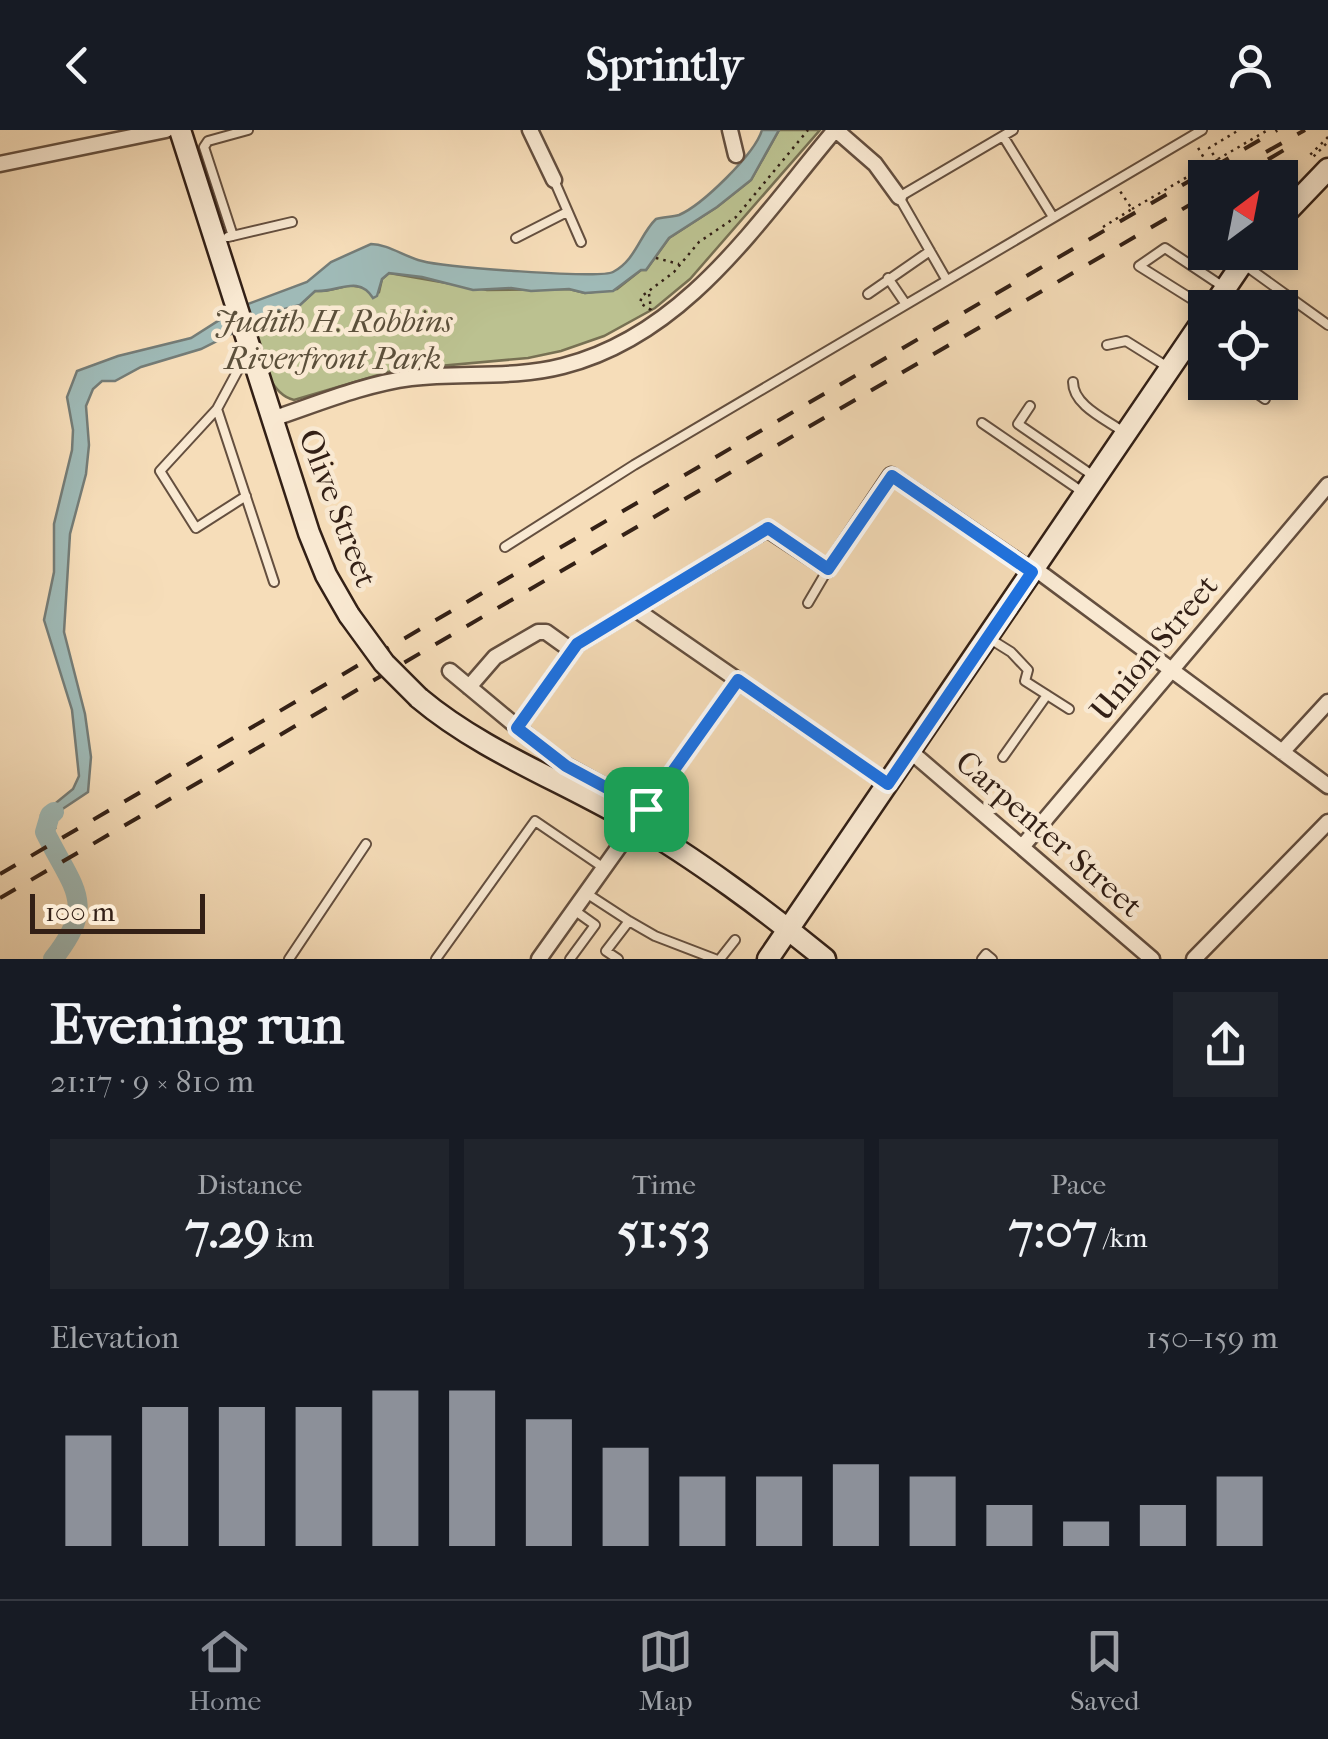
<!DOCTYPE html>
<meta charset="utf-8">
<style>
:root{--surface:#171b24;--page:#20242c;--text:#f1f3f6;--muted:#9ea1a6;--line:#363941;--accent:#8c9099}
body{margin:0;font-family:"IM FELL French Canon",serif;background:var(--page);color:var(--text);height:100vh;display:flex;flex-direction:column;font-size:38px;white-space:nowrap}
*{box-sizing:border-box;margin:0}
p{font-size:32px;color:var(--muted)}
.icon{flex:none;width:55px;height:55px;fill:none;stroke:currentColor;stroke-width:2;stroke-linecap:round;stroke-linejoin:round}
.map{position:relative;height:829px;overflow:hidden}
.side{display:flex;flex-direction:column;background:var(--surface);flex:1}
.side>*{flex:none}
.needle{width:65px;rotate:32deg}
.buttons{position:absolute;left:1188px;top:30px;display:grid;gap:20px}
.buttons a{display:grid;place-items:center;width:110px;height:110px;border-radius:0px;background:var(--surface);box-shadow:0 5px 15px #0003;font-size:50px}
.scale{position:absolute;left:30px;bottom:25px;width:175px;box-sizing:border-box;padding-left:10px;border:5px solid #332016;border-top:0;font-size:28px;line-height:35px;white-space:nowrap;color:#332016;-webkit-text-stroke:8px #f9e9d2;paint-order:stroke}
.pin{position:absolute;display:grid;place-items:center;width:85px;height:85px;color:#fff;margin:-42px;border-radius:20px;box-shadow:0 5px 15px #0006}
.round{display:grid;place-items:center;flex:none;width:105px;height:105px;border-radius:0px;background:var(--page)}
.overview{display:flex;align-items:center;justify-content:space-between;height:170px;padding:0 50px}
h1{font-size:55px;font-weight:700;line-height:75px}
.metrics{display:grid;grid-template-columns:repeat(3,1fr);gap:15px;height:170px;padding:10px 50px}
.metrics div{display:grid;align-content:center;border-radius:0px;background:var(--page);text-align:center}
.metrics b{font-size:50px;font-weight:700}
.metrics small{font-size:28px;font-weight:400}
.metrics p{font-size:28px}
.chart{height:280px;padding:20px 50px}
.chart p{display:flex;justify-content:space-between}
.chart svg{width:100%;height:180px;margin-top:10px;stroke:var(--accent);stroke-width:6}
header{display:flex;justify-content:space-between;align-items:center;height:130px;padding:0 50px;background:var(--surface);font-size:45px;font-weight:700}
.dock{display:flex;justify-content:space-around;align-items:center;height:140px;border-top:2px solid var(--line);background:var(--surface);font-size:28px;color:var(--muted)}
.dock a{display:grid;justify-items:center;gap:5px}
.dock .on{color:var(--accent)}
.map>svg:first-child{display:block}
.green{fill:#bbc190;stroke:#777053;stroke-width:2.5}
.water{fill:#9fbab7;stroke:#747c77;stroke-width:2.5}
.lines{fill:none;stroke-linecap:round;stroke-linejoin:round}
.river{stroke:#9fbab7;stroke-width:20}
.service-casing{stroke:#644f3f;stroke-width:12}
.minor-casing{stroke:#644f3f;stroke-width:19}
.secondary-casing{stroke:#332016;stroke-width:25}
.path{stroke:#332016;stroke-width:2.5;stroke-dasharray:2.5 5;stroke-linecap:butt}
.service{stroke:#f9e9d2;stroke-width:8}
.minor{stroke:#f9e9d2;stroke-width:14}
.secondary{stroke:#f9e9d2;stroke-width:20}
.rail{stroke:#332016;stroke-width:4;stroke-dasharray:18 18;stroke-linecap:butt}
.secondary-bridge-casing{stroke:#332016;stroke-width:25;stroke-linecap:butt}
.secondary-bridge{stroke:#f9e9d2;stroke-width:20}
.route-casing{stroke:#fff;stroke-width:20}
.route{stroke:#1a73e8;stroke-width:12}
.labels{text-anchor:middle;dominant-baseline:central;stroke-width:9;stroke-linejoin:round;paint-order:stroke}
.park-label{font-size:32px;font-style:italic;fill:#5c503b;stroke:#f9e9d2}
.street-label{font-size:32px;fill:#332016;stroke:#f9e9d2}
</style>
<header><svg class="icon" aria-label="back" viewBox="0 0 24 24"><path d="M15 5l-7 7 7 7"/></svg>Sprintly<svg class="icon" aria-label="person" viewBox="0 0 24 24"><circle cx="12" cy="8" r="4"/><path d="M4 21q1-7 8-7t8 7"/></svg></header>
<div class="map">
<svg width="1328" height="829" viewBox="0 0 1328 829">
<rect width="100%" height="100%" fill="#f6ddb9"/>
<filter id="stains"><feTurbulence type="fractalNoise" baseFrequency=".002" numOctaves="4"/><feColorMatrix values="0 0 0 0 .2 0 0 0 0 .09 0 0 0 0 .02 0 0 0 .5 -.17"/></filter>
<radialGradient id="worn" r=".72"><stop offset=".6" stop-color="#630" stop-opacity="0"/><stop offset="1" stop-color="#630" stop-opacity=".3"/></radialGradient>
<!-- green -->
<path class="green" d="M779 0H820L690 149 655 178 604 206 561 221 528 228 395 240 294 270C265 263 260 217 252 192L304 171 315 161C329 162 335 158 347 156 359 154 366 160 379 162L382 149 389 143 487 160 569 159 585 163 617 159 641 140H646L669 108 717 77 751 50Z"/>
<!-- water -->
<path class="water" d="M762 0H779L751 50 717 77 669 108 646 140H641L613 161 585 163 569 159 531 161 511 158 473 160 422 147 389 143 382 149 377 166 373 168C358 144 337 163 315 161L300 175 277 181 201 219 141 237 115 251H102L93 259 86 276 89 315 86 344 70 404 64 502 85 584 91 627 88 662 52 686 49 693 55 698 42 706 41 685 73 659 79 646 72 580 44 490 54 442V394L72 320 73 300 67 267 77 241 118 226 191 208 240 177 307 152 331 132 371 114C388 114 405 127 422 131 443 137 600 149 613 142 636 130 640 104 656 89 663 87 672 87 679 85 702 75 755 24 762 0Z"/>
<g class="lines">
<!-- river -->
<path class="river" d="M53 829C98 773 73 759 45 702L50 685 54 682"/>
<defs>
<path id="service" d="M1003 6 1053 87
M554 50 581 112
M233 106 204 17 208 11 248 0
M228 107 292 92
M516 108 567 82
M1246 136 1328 195
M888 148 905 173
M946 149 899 67 1013 0
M868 164 930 121
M1206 178 1139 136 1165 118 1225 158
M1187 214 1205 227
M1107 215 1126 211 1166 236
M249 230 238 240 217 279 274 452
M1073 252C1073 275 1105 289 1122 301
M1241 252 1265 269
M1030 276 1018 294 1095 347
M217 279 160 341 196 398 246 366
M982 293 1081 361
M505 417 634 335 1202 0
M808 473 828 439
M987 507 1011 522 1028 540 1025 551 1069 579
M1003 627 1047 565
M586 763 629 791 606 821 618 829
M629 791 655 806 715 829
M289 829 366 714
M436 829 535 691 604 738
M570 829 595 795 574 780
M720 829 735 810
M982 829 986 824 992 829"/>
<path id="minor" d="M530 0 554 50
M730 0 736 25
M836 0 875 34 899 67
M0 34 166 0
M272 289C317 274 364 254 411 248 462 242 513 249 563 236 686 205 758 91 835 0
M1034 438 1328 656
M635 479 888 654
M450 541 558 631 646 679
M469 557 495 527 538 502H546L571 520
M517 598 577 514 767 399 828 439 891 345 1032 441
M910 621 1152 829
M1282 622 1328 572
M1022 717 1328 355
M539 829 738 550
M1194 829 1328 692"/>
<path id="secondary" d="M180 0 309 403 326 445 349 485
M1280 89 1328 39
M1212 178 1250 122
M419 568C482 621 561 650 631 691 695 728 768 782 825 829
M768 829 1205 187"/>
</defs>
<!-- service casing -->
<use href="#service" class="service-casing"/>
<!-- minor casing -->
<use href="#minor" class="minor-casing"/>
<!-- secondary casing -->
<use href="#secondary" class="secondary-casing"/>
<!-- path -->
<path class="path" d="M1328 7 1310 25 1313 27 1328 12
M1218 29 1268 0
M1209 34 1217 30 1209 18 1239 0
M1132 79 1208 35 1197 16
M1103 97 1132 79 1120 61
M656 128 679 134
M649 164 651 180
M651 180 640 173 642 166 674 142 699 112 736 87 808 0"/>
<!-- service -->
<use href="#service" class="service"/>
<!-- minor -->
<use href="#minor" class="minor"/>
<!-- secondary -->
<use href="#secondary" class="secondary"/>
<!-- rail -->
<path class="rail" d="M1266 22 1305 0
M1237 48 1284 20
M0 744 1277 0
M0 768 1205 66"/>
<defs>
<path id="secondary-bridge" d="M349 485 384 533 419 568"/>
</defs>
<!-- secondary-bridge casing -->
<use href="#secondary-bridge" class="secondary-bridge-casing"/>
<!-- secondary-bridge -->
<use href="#secondary-bridge" class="secondary-bridge"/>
</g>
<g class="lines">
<defs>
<path id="route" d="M892 346 1032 442 888 654 738 550 646 679 566 636 517 598 577 514 768 398 828 439Z"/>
</defs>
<!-- route casing -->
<use href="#route" class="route-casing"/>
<!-- route -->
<use href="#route" class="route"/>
</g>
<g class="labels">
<!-- park labels -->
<g class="park-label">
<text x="333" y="191">Judith H. Robbins<tspan x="333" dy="37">Riverfront Park</tspan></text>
</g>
<!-- street labels -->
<g class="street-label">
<text transform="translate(338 378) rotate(69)">Olive Street</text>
<text transform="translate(1154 518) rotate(-50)">Union Street</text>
<text transform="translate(1049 704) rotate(41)">Carpenter Street</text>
</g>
</g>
<rect width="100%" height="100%" filter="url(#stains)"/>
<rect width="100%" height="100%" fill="url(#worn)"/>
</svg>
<div class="buttons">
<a><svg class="needle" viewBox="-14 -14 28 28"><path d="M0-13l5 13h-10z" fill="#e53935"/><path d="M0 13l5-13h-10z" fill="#9ea1a6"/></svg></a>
<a><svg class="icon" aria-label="locate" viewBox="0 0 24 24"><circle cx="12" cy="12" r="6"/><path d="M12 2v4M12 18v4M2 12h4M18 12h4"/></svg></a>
</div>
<div class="scale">100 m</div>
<div class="pin" style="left:646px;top:679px;background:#1e9e55"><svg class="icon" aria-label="arrive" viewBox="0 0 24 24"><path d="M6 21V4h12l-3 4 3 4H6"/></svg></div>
</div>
<section class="side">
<div class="overview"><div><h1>Evening run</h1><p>21:17 · 9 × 810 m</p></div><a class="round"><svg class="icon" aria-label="share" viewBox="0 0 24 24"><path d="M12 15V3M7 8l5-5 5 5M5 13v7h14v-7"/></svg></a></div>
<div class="metrics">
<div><p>Distance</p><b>7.29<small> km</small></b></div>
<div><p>Time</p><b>51:53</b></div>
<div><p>Pace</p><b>7:07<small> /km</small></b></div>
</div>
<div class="chart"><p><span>Elevation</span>150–159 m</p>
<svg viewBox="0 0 160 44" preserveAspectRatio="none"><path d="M5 44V17M15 44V10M25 44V10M35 44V10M45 44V6M55 44V6M65 44V13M75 44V20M85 44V27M95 44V27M105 44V24M115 44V27M125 44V34M135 44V38M145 44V34M155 44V27"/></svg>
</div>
</section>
<nav class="dock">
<a class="on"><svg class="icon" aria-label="home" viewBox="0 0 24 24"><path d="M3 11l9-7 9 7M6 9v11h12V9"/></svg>Home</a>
<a><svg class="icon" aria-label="map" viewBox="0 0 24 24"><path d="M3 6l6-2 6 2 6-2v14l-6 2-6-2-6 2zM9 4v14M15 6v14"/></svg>Map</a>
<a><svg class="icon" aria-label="saved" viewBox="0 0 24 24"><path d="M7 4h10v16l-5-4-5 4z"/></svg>Saved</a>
</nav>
